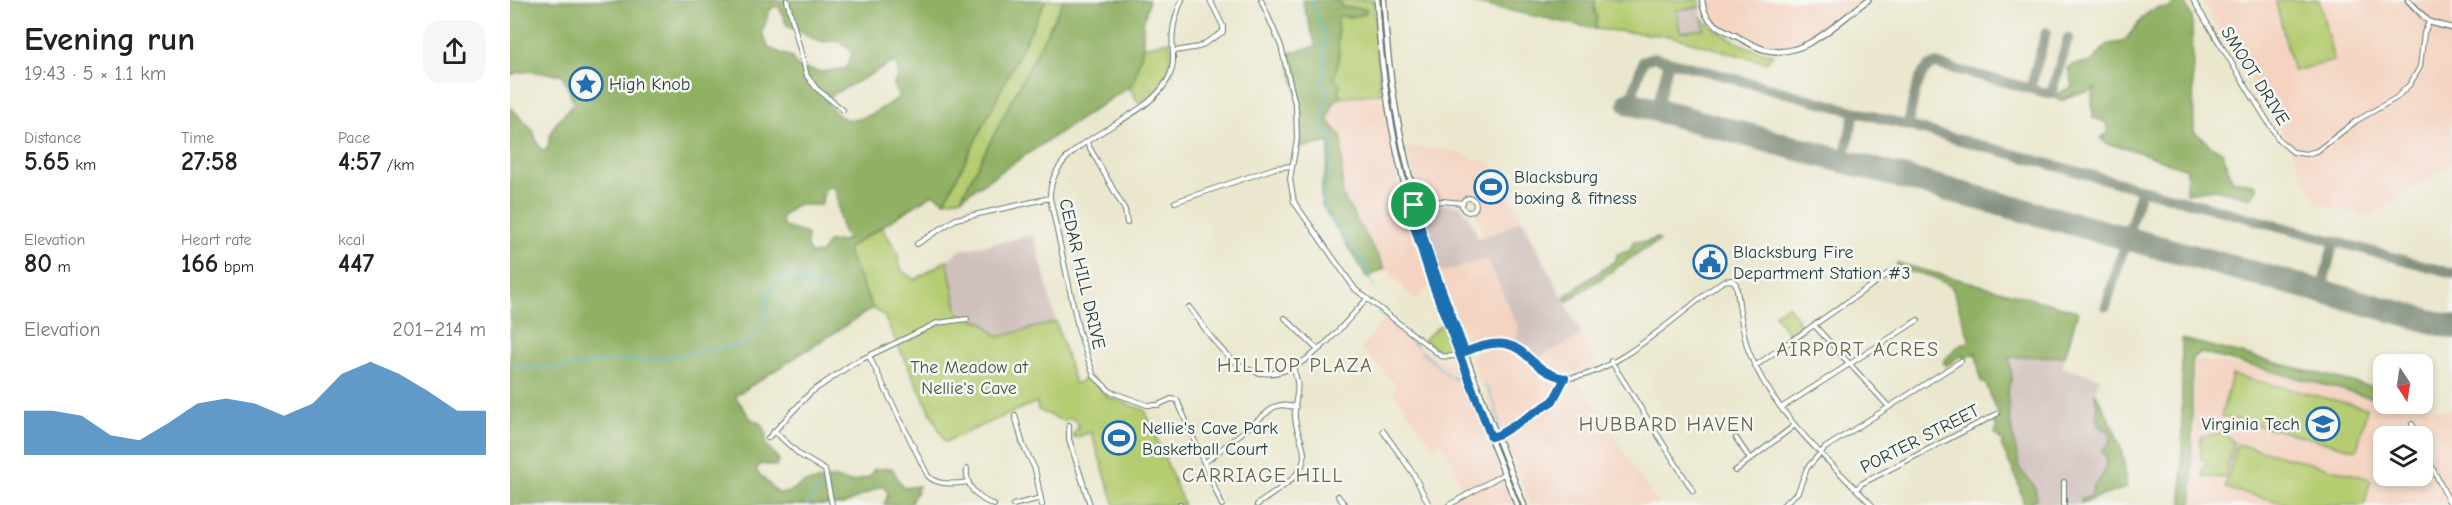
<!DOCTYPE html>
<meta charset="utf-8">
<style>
:root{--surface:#fff;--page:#f6f6f6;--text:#222;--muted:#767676;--accent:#1f6fb2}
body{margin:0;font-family:"Comic Neue",sans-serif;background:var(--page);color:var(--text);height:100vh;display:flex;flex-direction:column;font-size:22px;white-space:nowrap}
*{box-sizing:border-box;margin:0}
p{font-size:20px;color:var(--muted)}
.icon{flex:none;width:33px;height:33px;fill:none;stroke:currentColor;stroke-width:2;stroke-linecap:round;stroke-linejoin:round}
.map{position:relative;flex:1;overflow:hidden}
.details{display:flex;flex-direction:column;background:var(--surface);width:510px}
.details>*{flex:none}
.needle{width:39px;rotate:168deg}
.fabs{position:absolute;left:1863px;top:354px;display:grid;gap:12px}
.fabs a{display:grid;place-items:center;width:60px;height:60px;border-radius:12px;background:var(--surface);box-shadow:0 3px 9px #0003;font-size:30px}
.pin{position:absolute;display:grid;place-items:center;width:51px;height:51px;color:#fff;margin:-26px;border:3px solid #fff;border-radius:50%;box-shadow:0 2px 6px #0007}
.round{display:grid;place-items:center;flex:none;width:63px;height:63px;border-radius:18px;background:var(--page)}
.head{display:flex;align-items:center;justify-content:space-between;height:102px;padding:0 24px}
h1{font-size:33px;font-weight:700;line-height:45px}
.metrics{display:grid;grid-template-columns:repeat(3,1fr);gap:9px;height:102px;padding:6px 24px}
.metrics div{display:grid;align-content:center}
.metrics b{font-size:26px;font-weight:700}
.metrics small{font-size:16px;font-weight:400}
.metrics p{font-size:16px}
.chart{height:168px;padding:12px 24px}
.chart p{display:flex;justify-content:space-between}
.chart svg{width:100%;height:108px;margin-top:6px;fill:var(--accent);opacity:.7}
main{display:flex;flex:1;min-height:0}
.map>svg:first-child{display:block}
.built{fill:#f4d3c0;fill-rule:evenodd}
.industrial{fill:#d0c0bc}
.green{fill:#b5cc71;stroke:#6a8452;stroke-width:1.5}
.forest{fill:#90b063;stroke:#58764c;stroke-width:1.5;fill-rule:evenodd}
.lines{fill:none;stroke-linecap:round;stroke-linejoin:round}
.stream{stroke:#53b7d2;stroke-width:1.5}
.taxiway{stroke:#859281;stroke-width:10}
.runway{stroke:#859281;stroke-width:24}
.minor-casing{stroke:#66786a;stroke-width:6}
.major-casing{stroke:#66786a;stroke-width:7}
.minor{stroke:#fff;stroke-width:4}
.major{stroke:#fff;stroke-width:4.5}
.route-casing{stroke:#fff;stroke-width:12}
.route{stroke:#1f6fb2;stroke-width:8}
.labels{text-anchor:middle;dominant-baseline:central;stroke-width:5;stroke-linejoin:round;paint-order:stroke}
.street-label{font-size:18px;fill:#1f3d34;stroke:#f6f6f2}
.poi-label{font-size:18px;fill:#1f3d34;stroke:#f6f6f2;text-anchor:start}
.park-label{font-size:18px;fill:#3d5a40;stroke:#f6f6f2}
.neighbourhood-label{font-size:20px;letter-spacing:1.5px;fill:#65654e;stroke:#f6f6f2}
</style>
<main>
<section class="details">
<div class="head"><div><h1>Evening run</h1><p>19:43 · 5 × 1.1 km</p></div><a class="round"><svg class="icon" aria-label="share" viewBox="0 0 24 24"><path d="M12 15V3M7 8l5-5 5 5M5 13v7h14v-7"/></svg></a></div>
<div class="metrics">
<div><p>Distance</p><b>5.65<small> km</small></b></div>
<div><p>Time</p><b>27:58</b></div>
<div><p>Pace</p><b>4:57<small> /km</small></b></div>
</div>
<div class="metrics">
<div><p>Elevation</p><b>80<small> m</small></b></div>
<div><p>Heart rate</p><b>166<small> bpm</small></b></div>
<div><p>kcal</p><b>447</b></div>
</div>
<div class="chart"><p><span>Elevation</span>201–214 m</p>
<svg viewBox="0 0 160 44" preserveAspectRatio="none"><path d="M0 44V26L10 26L20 28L30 36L40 38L50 31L60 23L70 21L80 23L90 28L100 23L110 11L120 6L130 11L140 18L150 26L160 26V44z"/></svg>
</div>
</section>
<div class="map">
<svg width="1942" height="505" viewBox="0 0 1942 505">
<rect width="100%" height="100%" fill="#f6f6f2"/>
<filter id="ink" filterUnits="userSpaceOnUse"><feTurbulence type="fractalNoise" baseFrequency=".0167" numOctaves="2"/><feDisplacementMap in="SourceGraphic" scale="12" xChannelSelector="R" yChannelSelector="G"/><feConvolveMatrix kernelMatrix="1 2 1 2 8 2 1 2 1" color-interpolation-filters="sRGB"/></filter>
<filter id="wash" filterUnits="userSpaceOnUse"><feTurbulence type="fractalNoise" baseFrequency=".008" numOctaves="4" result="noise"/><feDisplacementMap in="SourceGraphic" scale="24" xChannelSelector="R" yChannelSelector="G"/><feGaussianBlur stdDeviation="1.35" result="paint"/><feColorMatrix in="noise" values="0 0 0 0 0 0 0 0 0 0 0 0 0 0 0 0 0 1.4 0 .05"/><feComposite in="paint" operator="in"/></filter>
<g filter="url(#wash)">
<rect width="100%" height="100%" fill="#ebe7ce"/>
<!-- built -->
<path class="built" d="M1196 0H1352L1294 40 1264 48 1207 22 1198 14Z
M1692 0H1942V163L1868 212 1855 216 1808 204 1778 143Z
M871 93 891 202 919 286 905 300 875 268 832 195V138L818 120 823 103 831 98Z
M903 147 932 149 981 163 1012 219 975 237 965 213 968 203 965 197 908 198 897 148Z
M977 259 1009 329 1005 343 982 338 957 343 930 273Z
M876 317 926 360 949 364 958 396 964 404 1002 505H932L954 492 932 443 924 448 883 391 887 386 851 348Z
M1072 335 1088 365 1079 370 1053 374 1039 368 1028 358Z
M983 347 1006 351 1029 371 1050 381 1041 398 994 430 987 427 961 358 963 354Z
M1684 359 1873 389 1874 404H1906L1935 411 1942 410V505H1684ZM1874 436H1912V476H1874Z
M1060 383H1070L1148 505H1021L993 438 1056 395Z"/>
<!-- industrial -->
<path class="industrial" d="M1190 7 1194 29 1170 32 1166 10Z
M934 204 950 206 960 219 968 238 983 234 1012 219 1072 335 1028 358 1005 343 1009 329 977 259 930 273 912 211 915 207Z
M524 235 546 322 488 337 474 323 448 313 437 260 451 250Z
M1555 356 1552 367 1590 378 1585 392 1606 429 1616 472V488L1567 505H1523L1521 501 1526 498 1524 485 1510 471 1501 427 1497 391 1502 377 1499 357Z"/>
<!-- green -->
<path class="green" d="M536 0H554L451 198 435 201Z
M827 0H863L871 93 831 98 824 78 829 60 827 20 830 16 841 17Z
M1085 0H1189L1190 7 1166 10 1170 32 1194 29 1192 18C1204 31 1245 54 1263 54L1256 63 1160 36 1086 29Z
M1777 0H1809L1824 61 1783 71 1766 2Z
M660 41C666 70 652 88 629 103L619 87 623 84 633 47Z
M372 227 389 255 387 258 392 271 405 280 437 260 448 313 474 323 488 337 546 322 565 384 581 377 598 397 635 410 674 505H605L581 432 564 438 563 434 568 428 567 421 560 418 553 421 528 410 526 402 435 442 374 316 363 308 337 251 338 248Z
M1278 305 1294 329 1281 338 1264 314Z
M933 323 941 348 932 353 913 340Z
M1722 375 1857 408 1847 450 1711 416Z
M1714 432 1724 443 1715 478 1693 476V466H1697V461L1691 460V437Z
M1727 444 1861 479 1854 505H1781L1715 488Z"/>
<!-- forest -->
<path class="forest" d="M0 0H536L435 201 423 194 338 248 337 252 363 308 225 396 241 419 251 423 256 431V444L269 460 266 466 250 464 246 471 268 493H278L294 483 324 478 341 482 359 477 364 469 382 468 393 488 409 486 400 505H374L378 494 373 485 333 505H0V107L22 129 29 147 33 151 38 148C40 122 50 122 64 103L52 74C32 75 19 67 0 75ZM264 6 269 7 277 25 309 42 327 41 337 46 342 54 336 68 311 72 288 67 281 57 259 48 252 33 259 12ZM382 63 387 65 388 76 383 85 388 95 387 99C362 113 335 137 317 100L320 96ZM323 186 326 193 332 229 338 240 318 242 311 253 301 254 297 247V234L274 227 271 218 286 205H311L315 189Z
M554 0H639L633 24V47L623 84 451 198Z
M792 0H827L832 7 857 9 855 14 841 17 830 16 827 20 829 60 824 78 831 85 828 89 831 96 823 103 818 120 832 138V195L875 268 857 278 812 205C807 184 822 165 819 142L789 148V104L778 53 806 46Z
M950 0H1085L1084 12 1087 16 1086 29Z
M1673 0 1682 17 1684 131 1702 147 1712 151 1722 180 1746 185 1747 189 1741 198 1705 189 1676 193 1677 169 1617 148 1596 144 1591 138 1599 132 1597 123 1583 118 1582 95 1586 88C1576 96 1572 91 1563 95 1557 98 1555 100 1549 101L1546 97 1548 93 1563 87 1558 68 1564 64 1581 62 1598 44 1612 42C1626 32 1636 1 1658 9L1666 1Z
M1146 238 1150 241 1133 250 1058 301 1055 300V296L1106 260 1107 254 1119 251 1124 241 1137 242Z
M1387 263 1568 311 1555 356 1499 357 1502 377 1497 392 1501 427 1510 470 1524 485 1527 498 1521 501 1523 505H1514L1507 479 1491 445 1494 443 1485 434 1487 428 1483 420 1489 416 1476 384 1471 382 1466 353 1455 358 1450 356 1436 366 1433 362 1447 347 1460 341 1442 287C1423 276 1407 271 1386 271Z
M1672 339 1858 386 1866 387 1863 398 1696 354 1690 353 1682 358V505H1672Z
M1585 392C1602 423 1617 451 1616 488L1571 503 1572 499 1581 496 1584 485C1595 475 1596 471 1596 457L1592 452 1600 442 1599 431 1589 426Z"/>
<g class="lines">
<!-- stream -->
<path class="stream" d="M802 0 815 37 813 83 817 92 812 126 815 133 821 134 823 138 821 166 812 192 813 202 817 215 853 262 865 287
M868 312 875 317
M880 321 907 347
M911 351 938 375 952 383
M0 367 46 368 98 361 140 360 235 344 249 330 255 318 256 298 262 288 271 278 293 280 322 292
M974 384C981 393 991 417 989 428
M298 505 304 493 314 485"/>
<!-- taxiway -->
<path class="taxiway" d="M1520 89 1536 32
M1120 103 1133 61 1144 57 1942 273
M1146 111 1159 61
M1398 125C1402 108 1406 68 1425 64L1541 94 1558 38
M1333 162 1345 111
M1811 291 1824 242
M1596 306 1631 191"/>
<!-- runway -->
<path class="runway" d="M1120 103 1942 327"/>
</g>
</g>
<g filter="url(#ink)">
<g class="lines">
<defs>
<path id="minor" d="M277 0 297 76 306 88 333 110
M672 0C668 9 664 21 663 31 660 52 669 63 655 84 627 127 539 139 540 198L569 332 584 376 601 392 637 405H648L661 399 667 400 712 505
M751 0 771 46 786 108 787 139 780 179 784 202 845 289 931 356C953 360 973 340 997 345 1020 349 1029 373 1051 377 1094 386 1177 306 1213 281L1222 280 1226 284C1230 307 1231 330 1239 352 1263 413 1317 459 1362 505
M1683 0 1769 140 1783 152 1796 154 1807 151 1846 121 1886 98 1900 84 1910 67 1914 33 1919 22
M665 51 689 47 713 32V26L700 0
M577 143 615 210 617 223
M952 205a7 7 0 1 1 14 0a7 7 0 1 1-14 0Z
M665 202 765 168 781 166
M898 207 932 201 953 203
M407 244 446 219 540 198
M679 307C693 325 705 346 723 360 775 403 825 333 857 299
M775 318 808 350
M1304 325 1379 407
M359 356 418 476C427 486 446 484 458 482
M1101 361 1183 491
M1245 366 1379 273
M1271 408 1408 320
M505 415 513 445 525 469 532 505
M1902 424 1908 436
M559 425V439L580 505
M264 431 290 455 315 470 322 505
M873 431 903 473 919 505
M981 437 993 433 1043 401 1055 378
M258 438 300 393 342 364 427 323 457 319
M1226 438 1240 459
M1912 447 1941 505
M694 463 764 407 771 405 786 407
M457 469C455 486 468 499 484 505
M1225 471 1285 425
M1554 482V505
M1347 489 1351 484 1487 414
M828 496 835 505
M670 504V505
M503 505 531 498
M747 505C762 493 795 477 794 455 794 443 786 431 785 418 783 396 793 393 783 368
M939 505 995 473
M1273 505 1288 492 1297 468 1315 448 1451 361"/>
<path id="major" d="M867 0C875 182 940 339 1007 505
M874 0C881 180 949 340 1014 505
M1192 0C1194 21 1206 26 1224 35 1236 41 1249 50 1262 51 1298 56 1331 19 1358 0
M1898 0 1919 22 1942 28"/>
</defs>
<!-- minor casing -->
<use href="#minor" class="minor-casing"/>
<!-- major casing -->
<use href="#major" class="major-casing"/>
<!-- minor -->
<use href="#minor" class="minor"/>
<!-- major -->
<use href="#major" class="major"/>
</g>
</g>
<g class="lines" filter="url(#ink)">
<defs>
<path id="route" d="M904 205 920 258 955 352C1019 325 1010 370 1055 378L1043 401 990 434 981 437 921 280 898 207Z"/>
</defs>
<!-- route casing -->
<use href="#route" class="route-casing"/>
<!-- route -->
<use href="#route" class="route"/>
</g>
<!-- icons -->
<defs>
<symbol id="sight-ring" viewBox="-11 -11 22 22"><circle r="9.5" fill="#f6f6f2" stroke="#1f6fb2" stroke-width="1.5"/><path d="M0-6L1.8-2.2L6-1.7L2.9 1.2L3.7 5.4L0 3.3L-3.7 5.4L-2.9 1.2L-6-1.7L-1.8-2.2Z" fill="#1f6fb2"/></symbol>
<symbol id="stadium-ring" viewBox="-11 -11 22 22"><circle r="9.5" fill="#f6f6f2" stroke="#1f6fb2" stroke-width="1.5"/><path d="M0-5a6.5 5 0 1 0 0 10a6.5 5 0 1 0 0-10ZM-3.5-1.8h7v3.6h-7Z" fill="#1f6fb2"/></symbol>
<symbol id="civic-ring" viewBox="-11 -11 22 22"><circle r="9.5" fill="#f6f6f2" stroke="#1f6fb2" stroke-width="1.5"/><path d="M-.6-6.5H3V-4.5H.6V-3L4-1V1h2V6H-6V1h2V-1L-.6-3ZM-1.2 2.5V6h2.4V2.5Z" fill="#1f6fb2"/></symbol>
<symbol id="university-ring" viewBox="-11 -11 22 22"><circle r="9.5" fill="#f6f6f2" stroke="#1f6fb2" stroke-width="1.5"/><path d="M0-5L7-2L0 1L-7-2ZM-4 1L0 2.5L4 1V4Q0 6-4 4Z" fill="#1f6fb2"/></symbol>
</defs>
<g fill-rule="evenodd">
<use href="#sight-ring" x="57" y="65" width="38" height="38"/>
<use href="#stadium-ring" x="962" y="168" width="38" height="38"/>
<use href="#civic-ring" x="1181" y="243" width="38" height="38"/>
<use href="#university-ring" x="1794" y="405" width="38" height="38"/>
<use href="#stadium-ring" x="590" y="419" width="38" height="38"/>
</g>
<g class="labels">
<!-- street labels -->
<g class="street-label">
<text transform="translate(1745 76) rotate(58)">SMOOT DRIVE</text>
<text transform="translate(572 274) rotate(77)">CEDAR HILL DRIVE</text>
<text transform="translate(1410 439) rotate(-27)">PORTER STREET</text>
</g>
<!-- poi labels -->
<g class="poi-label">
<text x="99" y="84">High Knob</text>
<text x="1004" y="177">Blacksburg<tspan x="1004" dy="21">boxing &amp; fitness</tspan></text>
<text x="1223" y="252">Blacksburg Fire<tspan x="1223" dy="21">Department Station #3</tspan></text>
<text x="1790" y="424" text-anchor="end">Virginia Tech</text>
<text x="632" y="428">Nellie's Cave Park<tspan x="632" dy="21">Basketball Court</tspan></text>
</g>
<!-- park labels -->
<g class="park-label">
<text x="459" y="367">The Meadow at<tspan x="459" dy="21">Nellie's Cave</tspan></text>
</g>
<!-- neighbourhood labels -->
<g class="neighbourhood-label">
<text x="1348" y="349">AIRPORT ACRES</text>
<text x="785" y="365">HILLTOP PLAZA</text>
<text x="1157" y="424">HUBBARD HAVEN</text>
<text x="753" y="475">CARRIAGE HILL</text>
</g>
</g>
</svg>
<div class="fabs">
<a><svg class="needle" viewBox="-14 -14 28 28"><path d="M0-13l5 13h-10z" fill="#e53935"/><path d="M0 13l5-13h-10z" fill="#767676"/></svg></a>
<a><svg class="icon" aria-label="layers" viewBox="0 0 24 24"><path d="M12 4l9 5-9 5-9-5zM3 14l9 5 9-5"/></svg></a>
</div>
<div class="pin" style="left:904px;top:205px;background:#1e9e55"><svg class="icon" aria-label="arrive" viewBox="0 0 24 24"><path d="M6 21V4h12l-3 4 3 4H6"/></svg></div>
</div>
</main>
